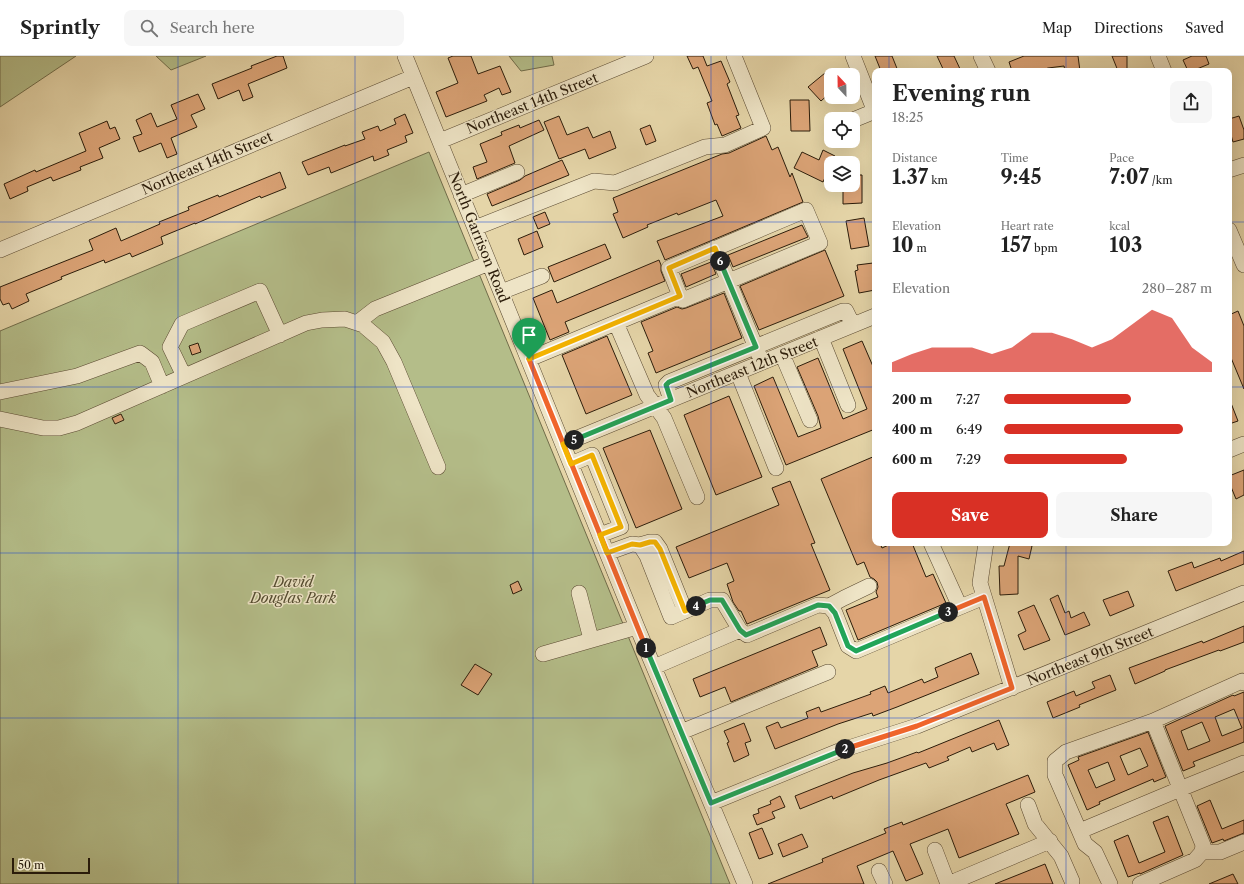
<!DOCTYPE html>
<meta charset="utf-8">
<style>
:root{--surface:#fff;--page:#f6f6f6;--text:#222;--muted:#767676;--line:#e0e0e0;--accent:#d93025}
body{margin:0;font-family:"Libre Caslon Text",serif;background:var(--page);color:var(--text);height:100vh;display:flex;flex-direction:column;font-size:15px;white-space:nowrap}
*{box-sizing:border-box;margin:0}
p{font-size:13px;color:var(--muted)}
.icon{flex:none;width:22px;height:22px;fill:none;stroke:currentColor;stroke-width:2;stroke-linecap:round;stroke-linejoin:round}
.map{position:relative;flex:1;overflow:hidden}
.drawer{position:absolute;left:872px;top:12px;width:360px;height:478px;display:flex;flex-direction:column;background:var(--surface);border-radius:8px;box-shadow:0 4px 16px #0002}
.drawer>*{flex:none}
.needle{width:26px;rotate:338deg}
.tools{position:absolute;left:824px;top:12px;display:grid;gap:8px}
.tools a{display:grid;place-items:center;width:36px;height:36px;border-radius:8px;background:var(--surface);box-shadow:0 4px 16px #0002;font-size:20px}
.scale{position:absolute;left:12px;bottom:10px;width:78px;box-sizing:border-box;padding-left:4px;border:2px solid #2b1c0a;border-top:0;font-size:11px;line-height:14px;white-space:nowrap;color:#2b1c0a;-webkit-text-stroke:3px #eee4c6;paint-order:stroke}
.pin{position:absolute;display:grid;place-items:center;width:34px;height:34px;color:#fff;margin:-41px -17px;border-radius:50% 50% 50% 0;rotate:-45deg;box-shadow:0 0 4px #0007}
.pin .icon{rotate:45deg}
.km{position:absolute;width:20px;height:20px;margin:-10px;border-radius:50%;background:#222;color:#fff;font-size:11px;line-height:20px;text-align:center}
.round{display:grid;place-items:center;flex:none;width:42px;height:42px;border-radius:8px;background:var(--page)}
.headline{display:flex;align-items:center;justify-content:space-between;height:68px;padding:0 20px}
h1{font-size:22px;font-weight:700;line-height:30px}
.stats{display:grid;grid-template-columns:repeat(3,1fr);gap:6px;height:68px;padding:4px 20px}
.stats div{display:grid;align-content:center}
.stats b{font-size:20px;font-weight:700}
.stats small{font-size:11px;font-weight:400}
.stats p{font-size:11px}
.chart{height:112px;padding:8px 20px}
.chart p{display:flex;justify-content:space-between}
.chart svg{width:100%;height:72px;margin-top:4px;fill:var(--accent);opacity:.7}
.action{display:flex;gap:8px;margin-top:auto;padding:8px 20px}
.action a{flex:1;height:46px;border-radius:8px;background:var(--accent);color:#fff;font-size:16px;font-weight:700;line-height:46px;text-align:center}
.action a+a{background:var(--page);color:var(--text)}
ul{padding:0 20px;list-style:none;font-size:13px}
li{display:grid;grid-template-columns:64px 48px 1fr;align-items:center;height:30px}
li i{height:10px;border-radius:5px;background:var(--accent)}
header{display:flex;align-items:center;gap:24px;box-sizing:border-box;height:56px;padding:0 20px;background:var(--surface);border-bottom:1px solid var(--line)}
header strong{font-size:19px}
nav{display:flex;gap:22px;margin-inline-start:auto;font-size:14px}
.search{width:280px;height:36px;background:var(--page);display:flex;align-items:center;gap:10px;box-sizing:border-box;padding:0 14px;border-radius:8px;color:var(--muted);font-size:15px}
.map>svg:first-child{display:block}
.green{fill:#b4bd89;stroke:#706c4a}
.building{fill:#dca477;stroke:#2b1c0a;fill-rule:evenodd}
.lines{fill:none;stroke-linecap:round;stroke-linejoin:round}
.minor-casing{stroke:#5a4a32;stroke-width:16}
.minor{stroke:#eee4c6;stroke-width:15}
.split-1-casing{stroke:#fff;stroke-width:8}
.split-2-casing{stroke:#fff;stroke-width:8}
.split-3-casing{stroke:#fff;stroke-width:8}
.split-4-casing{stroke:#fff;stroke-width:8}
.split-5-casing{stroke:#fff;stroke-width:8}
.split-6-casing{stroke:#fff;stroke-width:8}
.split-7-casing{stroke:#fff;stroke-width:8}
.split-1{stroke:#f0652b;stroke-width:5}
.split-2{stroke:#22a559;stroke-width:5}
.split-3{stroke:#f0652b;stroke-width:5}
.split-4{stroke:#22a559;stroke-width:5}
.split-5{stroke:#f5b400;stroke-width:5}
.split-6{stroke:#22a559;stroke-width:5}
.split-7{stroke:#f5b400;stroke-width:5}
.grid{fill:none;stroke:#1d4ed8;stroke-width:1;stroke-opacity:0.55}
.labels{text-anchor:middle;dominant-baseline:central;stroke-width:3;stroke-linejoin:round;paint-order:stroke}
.street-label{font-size:14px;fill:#2b1c0a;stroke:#eee4c6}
.park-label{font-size:14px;font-style:italic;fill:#544c30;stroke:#eee4c6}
</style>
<header>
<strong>Sprintly</strong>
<div class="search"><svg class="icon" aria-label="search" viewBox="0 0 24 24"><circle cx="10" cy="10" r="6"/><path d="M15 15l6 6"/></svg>Search here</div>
<nav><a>Map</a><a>Directions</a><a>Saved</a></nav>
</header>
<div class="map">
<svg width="1244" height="828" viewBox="0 0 1244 828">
<rect width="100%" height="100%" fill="#e5d5a8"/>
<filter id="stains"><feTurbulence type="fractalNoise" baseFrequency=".005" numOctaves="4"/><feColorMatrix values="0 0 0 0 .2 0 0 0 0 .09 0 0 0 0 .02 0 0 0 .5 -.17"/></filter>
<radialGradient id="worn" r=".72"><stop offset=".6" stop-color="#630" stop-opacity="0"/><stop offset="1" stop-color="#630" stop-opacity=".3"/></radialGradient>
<!-- green -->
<path class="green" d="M0 0H76L0 51Z
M156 0H206L171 14Z
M509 0H552L554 9 521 15Z
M429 96 730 828H0V275Z"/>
<!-- building -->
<path class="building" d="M277 0H283L287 12 248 28 253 41 243 45 239 34 218 43 212 28 252 12 251 10Z
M453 0H471L478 18 500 10 511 36 502 39 499 32 484 39 487 45 446 61 436 36 458 27 448 2Z
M687 0H703L707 10 721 5 730 26 727 28 739 59 736 60 741 72 722 80 717 68 715 69 707 47 712 45 698 11 693 13Z
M875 0H892L898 15H881Z
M937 0H954L961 15H944Z
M1024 0H1078L1080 15H1065L1064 10 1048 12 1040 15H1012L1009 6Z
M1112 0H1127V15H1118Z
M1192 0H1206L1209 8 1192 15H1188L1183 4Z
M825 17 831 23V36L821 45 808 31Z
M198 38 205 53 191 59 197 71 171 82 177 98 167 102 161 87 139 96 133 81 142 78 136 64 151 57 157 71 177 63 171 49Z
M790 44H809L810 75H791Z
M405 58 413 77 405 80 407 86 387 94 389 99 374 105 373 100 331 117 329 111 308 119 302 106 345 89V90L365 83 362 76 378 70 380 75 396 68 394 63Z
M559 60 567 79 588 71 593 82 610 75 616 92 589 103 585 93 559 103 544 66Z
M1239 60 1244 74V83L1233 86 1231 79H1229V63Z
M539 64 544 74 509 90 515 107 477 123 473 111 487 106 480 88 502 79 501 76 519 69 520 72Z
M107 65 110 73 115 71 120 83 99 92 103 102 80 111 81 114 53 125 51 121 27 131 28 135 10 143 4 128 35 114 36 116 86 95 79 77Z
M650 69 656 85 646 89 640 73Z
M766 80 772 94 778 91 790 121 792 117 803 146 665 204 657 185 723 160 716 144 678 159 677 157 647 169 648 171 623 182 613 158 618 156 613 142 722 98 729 97Z
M823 94 835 100 823 126 794 112 802 96 819 104Z
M562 104 569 119 492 150 487 138 520 124 525 120Z
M280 116 286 132 261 142 260 140 195 168V167L161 181 163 188 132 201 130 197 105 207 104 204 61 221 62 223 26 238 29 245 12 253 9 247 3 249 0 243V231L93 194 89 184 116 172 121 185 160 168 159 166 189 154 188 151 218 139 219 141Z
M853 119H862V147L843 148V129H853Z
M545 156 550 168 538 173 533 161Z
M864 162 869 190 851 193 846 165Z
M802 169 808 181 733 211 728 199Z
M537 175 543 191 524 199 518 183Z
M605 188 611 202 554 226 548 211Z
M825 194 844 240 759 274 740 230Z
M659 204 661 209V215L665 225 565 266 569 276 550 284 533 242 552 234 557 247Z
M711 206 716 218 686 231 681 218Z
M873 207 875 218V234L859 237 855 215 858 214 857 209Z
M724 237 742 282 656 317 648 297 653 295 641 266 677 251 682 253 686 252Z
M1238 255 1244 270V333L1229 297V259Z
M607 280 632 339 586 358 562 299Z
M862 285 875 315V373L786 409 754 330 773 321 798 381 821 372 818 360 797 311 818 302 843 363 867 353 843 293Z
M198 287 201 296 192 299 189 290Z
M729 340 762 421 716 439 684 359Z
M1229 342 1238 365 1229 368Z
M121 358 124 364 115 368 112 362Z
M650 374 682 453 636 472 603 392Z
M875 400V487H880L882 492 893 487H912L926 521 933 518 946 547 858 584 846 554 878 541 876 536 878 531 877 526 874 523 870 521 864 506 857 509 821 423Z
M1244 414V439L1236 443 1229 426V420Z
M790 425 815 487 811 488 830 534 747 568 741 555H739L733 546 727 528 734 525 727 507 689 522 676 491 779 449 772 432Z
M1010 487H1026V488L1032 490 1029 503 1018 500V538L1000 539 999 510H1004Z
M1244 495V508L1176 535 1168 515 1192 506 1194 512 1220 502 1221 505Z
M518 525 522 534 513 538 510 529Z
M1128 535 1134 550 1110 560 1103 544Z
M1058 539 1065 557 1069 555 1071 562 1084 556 1090 569 1065 579 1050 543Z
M1034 549 1050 584 1024 594 1018 579 1026 575 1018 556Z
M1244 570V586L1220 595 1219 594 1165 614V615L1135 628 1129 612 1202 585 1203 587Z
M820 571 827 589 812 595 818 610 731 646 725 631 700 641 693 623Z
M971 597 979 618 897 651 873 660 872 657 838 668 775 693 766 671 778 666 781 672 808 662 806 656 819 651 821 656 871 638 870 636 885 630 888 637 922 623 924 627 938 621 935 612Z
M475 608 492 618 478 639 461 629Z
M1110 619 1116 634 1079 649 1080 651 1053 662 1047 646 1074 635 1076 640 1095 632 1092 626Z
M1244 636V686L1193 706 1195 710 1183 715 1165 670 1233 639 1234 640ZM1234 653 1242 672 1222 680 1215 661ZM1202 666 1210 685 1188 694 1181 675Z
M999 664 1009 689 997 694 994 687 972 696 970 691 947 701 949 704 929 712 926 707 879 724 833 743 832 740 800 753 795 740 853 717 887 707 917 696 918 697Z
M744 667 751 685 745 687 749 699 734 706 727 687 729 686 724 675Z
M1148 676 1166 721 1154 726 1153 723 1099 746 1100 748 1087 754 1068 709 1079 704 1078 701ZM1140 692 1148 710 1128 719 1120 700ZM1108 706 1115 724 1096 732 1088 714Z
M1028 719 1035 736 1006 748 1019 778 959 802 948 773 910 788 923 818 906 825 893 795 857 810 864 828H768L823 806 822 803 886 777 884 773 902 766 903 769Z
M780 740 785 751 772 756 775 762 757 769 753 759 759 757 758 753 771 748 770 745Z
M1210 744 1222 773 1244 764V777L1224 785 1223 783 1212 787 1197 750Z
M1168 760 1183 799 1140 818V817L1128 821 1114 785 1128 779 1139 807 1165 796 1153 766Z
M762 772 773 798 759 803 749 777Z
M802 778 808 791 783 801 778 788Z
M1045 808 1053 828H995Z
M1233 818 1238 828H1209Z"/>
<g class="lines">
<defs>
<path id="minor" d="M405 0 637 571 745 828
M853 0 875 56
M981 0 988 15
M1158 0 1164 15
M853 64 875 55
M440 85 646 0
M1229 114 1244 109
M461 139 517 116
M475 172 594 125 615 127 705 91 725 89 763 72 734 0
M1229 174 1244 209
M715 192 759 299
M0 194 413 21
M501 236 542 220
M357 267 375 253 489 207
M616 267 647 339 664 362 697 441
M821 282 848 349
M782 298 810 364
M529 303 680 240 669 212 806 154 820 187 683 244 680 240
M738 317 776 412
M184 320 170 291 182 268 260 235 280 279
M0 336 77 320 140 297 152 306 162 330
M671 344 666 329 669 326 843 255H846L853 269
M0 363 43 372H59L77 367 306 267 322 264 345 263 363 269 383 286 394 306 438 411
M563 388 875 260
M1229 394 1244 388
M571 408 592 399 621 471 600 479
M931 487 960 551
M986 487 980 527 1012 632
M640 489 647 500 671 561 710 544H722L740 574
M607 497 632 488 640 489 650 486H655L660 493 685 555
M579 537 591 583
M829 550 844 542 869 530
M543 598 637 571
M654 611 740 574 747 579 818 549 829 550 835 557 848 590 856 595 984 541
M681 676 828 616
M711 747 839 695 917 670 1244 537
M1028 749 1035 768 1061 800 1072 825
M1080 775 1180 733 1244 707
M935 794 948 828
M1202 796H1220L1244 786
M879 815 885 828
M948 828 1050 785
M1110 828 1095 796 1085 788 1055 719V705L1066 696 1153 665 1242 625 1244 627
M1140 828 1195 804 1202 796 1203 789 1153 665"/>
</defs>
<!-- minor casing -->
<use href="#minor" class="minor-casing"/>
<!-- minor -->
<use href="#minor" class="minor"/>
</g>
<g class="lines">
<defs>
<path id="split-1" d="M529 303 646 592"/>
<path id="split-2" d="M646 592 711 747 845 693"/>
<path id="split-3" d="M845 693 917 670 1012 632 984 541 948 556"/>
<path id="split-4" d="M696 550 710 544H722L740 574 746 579 818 549 829 550 835 557 848 590 856 595 948 556"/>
<path id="split-5" d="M574 384 563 388 571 408 592 399 621 471 600 479 607 497 632 488 640 489 650 486H655L660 493 685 555 696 550"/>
<path id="split-6" d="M574 384 671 344 666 329 669 326 756 291 720 205"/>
<path id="split-7" d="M529 303 680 240 669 212 715 192 720 205"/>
</defs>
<!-- split-1 casing -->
<use href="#split-1" class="split-1-casing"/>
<!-- split-2 casing -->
<use href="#split-2" class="split-2-casing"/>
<!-- split-3 casing -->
<use href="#split-3" class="split-3-casing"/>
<!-- split-4 casing -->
<use href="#split-4" class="split-4-casing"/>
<!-- split-5 casing -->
<use href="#split-5" class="split-5-casing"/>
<!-- split-6 casing -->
<use href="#split-6" class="split-6-casing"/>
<!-- split-7 casing -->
<use href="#split-7" class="split-7-casing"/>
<!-- split-1 -->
<use href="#split-1" class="split-1"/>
<!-- split-2 -->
<use href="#split-2" class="split-2"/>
<!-- split-3 -->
<use href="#split-3" class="split-3"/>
<!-- split-4 -->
<use href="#split-4" class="split-4"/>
<!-- split-5 -->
<use href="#split-5" class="split-5"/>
<!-- split-6 -->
<use href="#split-6" class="split-6"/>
<!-- split-7 -->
<use href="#split-7" class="split-7"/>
</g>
<!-- grid -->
<path class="grid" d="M178 0V828M355 0V828M533 0V828M711 0V828M889 0V15M1066 0V15M0 166H875M1229 166H1244M0 331H875M1229 331H1244M889 487V828M1066 487V828M0 497H1244M0 662H1244"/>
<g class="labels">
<!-- street labels -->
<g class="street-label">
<text transform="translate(532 47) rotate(-22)">Northeast 14th Street</text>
<text transform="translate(207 107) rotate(-23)">Northeast 14th Street</text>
<text transform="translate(479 181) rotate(68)">North Garrison Road</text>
<text transform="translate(752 311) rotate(-22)">Northeast 12th Street</text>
<text transform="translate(1090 600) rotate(-22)">Northeast 9th Street</text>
</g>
<!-- park labels -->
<g class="park-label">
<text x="293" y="526">David<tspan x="293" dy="16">Douglas Park</tspan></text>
</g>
</g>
<rect width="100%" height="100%" filter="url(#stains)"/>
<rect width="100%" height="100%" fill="url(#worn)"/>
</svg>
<div class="tools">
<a><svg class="needle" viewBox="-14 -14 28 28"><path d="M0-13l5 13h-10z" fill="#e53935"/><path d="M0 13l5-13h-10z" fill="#767676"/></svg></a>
<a><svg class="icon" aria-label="locate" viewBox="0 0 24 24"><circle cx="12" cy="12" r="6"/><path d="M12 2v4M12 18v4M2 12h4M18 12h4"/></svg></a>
<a><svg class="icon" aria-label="layers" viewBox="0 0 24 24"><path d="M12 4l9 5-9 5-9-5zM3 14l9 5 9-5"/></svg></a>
</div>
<div class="scale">50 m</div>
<div class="pin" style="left:529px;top:303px;background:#1e9e55"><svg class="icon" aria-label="arrive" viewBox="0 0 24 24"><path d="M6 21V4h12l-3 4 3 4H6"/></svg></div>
<b class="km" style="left:646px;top:592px">1</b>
<b class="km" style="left:845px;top:693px">2</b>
<b class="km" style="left:948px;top:556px">3</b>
<b class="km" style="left:696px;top:550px">4</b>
<b class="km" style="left:574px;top:384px">5</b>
<b class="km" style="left:720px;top:205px">6</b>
<section class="drawer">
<div class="headline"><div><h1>Evening run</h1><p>18:25</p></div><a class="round"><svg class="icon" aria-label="share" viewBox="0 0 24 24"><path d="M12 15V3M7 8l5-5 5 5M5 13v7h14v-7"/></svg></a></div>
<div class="stats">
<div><p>Distance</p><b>1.37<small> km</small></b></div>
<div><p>Time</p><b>9:45</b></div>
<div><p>Pace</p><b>7:07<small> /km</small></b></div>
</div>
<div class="stats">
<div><p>Elevation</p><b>10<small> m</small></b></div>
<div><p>Heart rate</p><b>157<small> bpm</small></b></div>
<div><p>kcal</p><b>103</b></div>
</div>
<div class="chart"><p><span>Elevation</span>280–287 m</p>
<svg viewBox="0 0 160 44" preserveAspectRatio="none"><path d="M0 44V38L10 33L20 29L30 29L40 29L50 33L60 29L70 20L80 20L90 24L100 29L110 24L120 15L130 6L140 11L150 29L160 38V44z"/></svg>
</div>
<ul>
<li><b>200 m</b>7:27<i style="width:61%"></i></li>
<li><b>400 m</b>6:49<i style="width:86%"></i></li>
<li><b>600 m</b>7:29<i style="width:59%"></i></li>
</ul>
<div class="action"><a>Save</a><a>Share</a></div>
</section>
</div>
